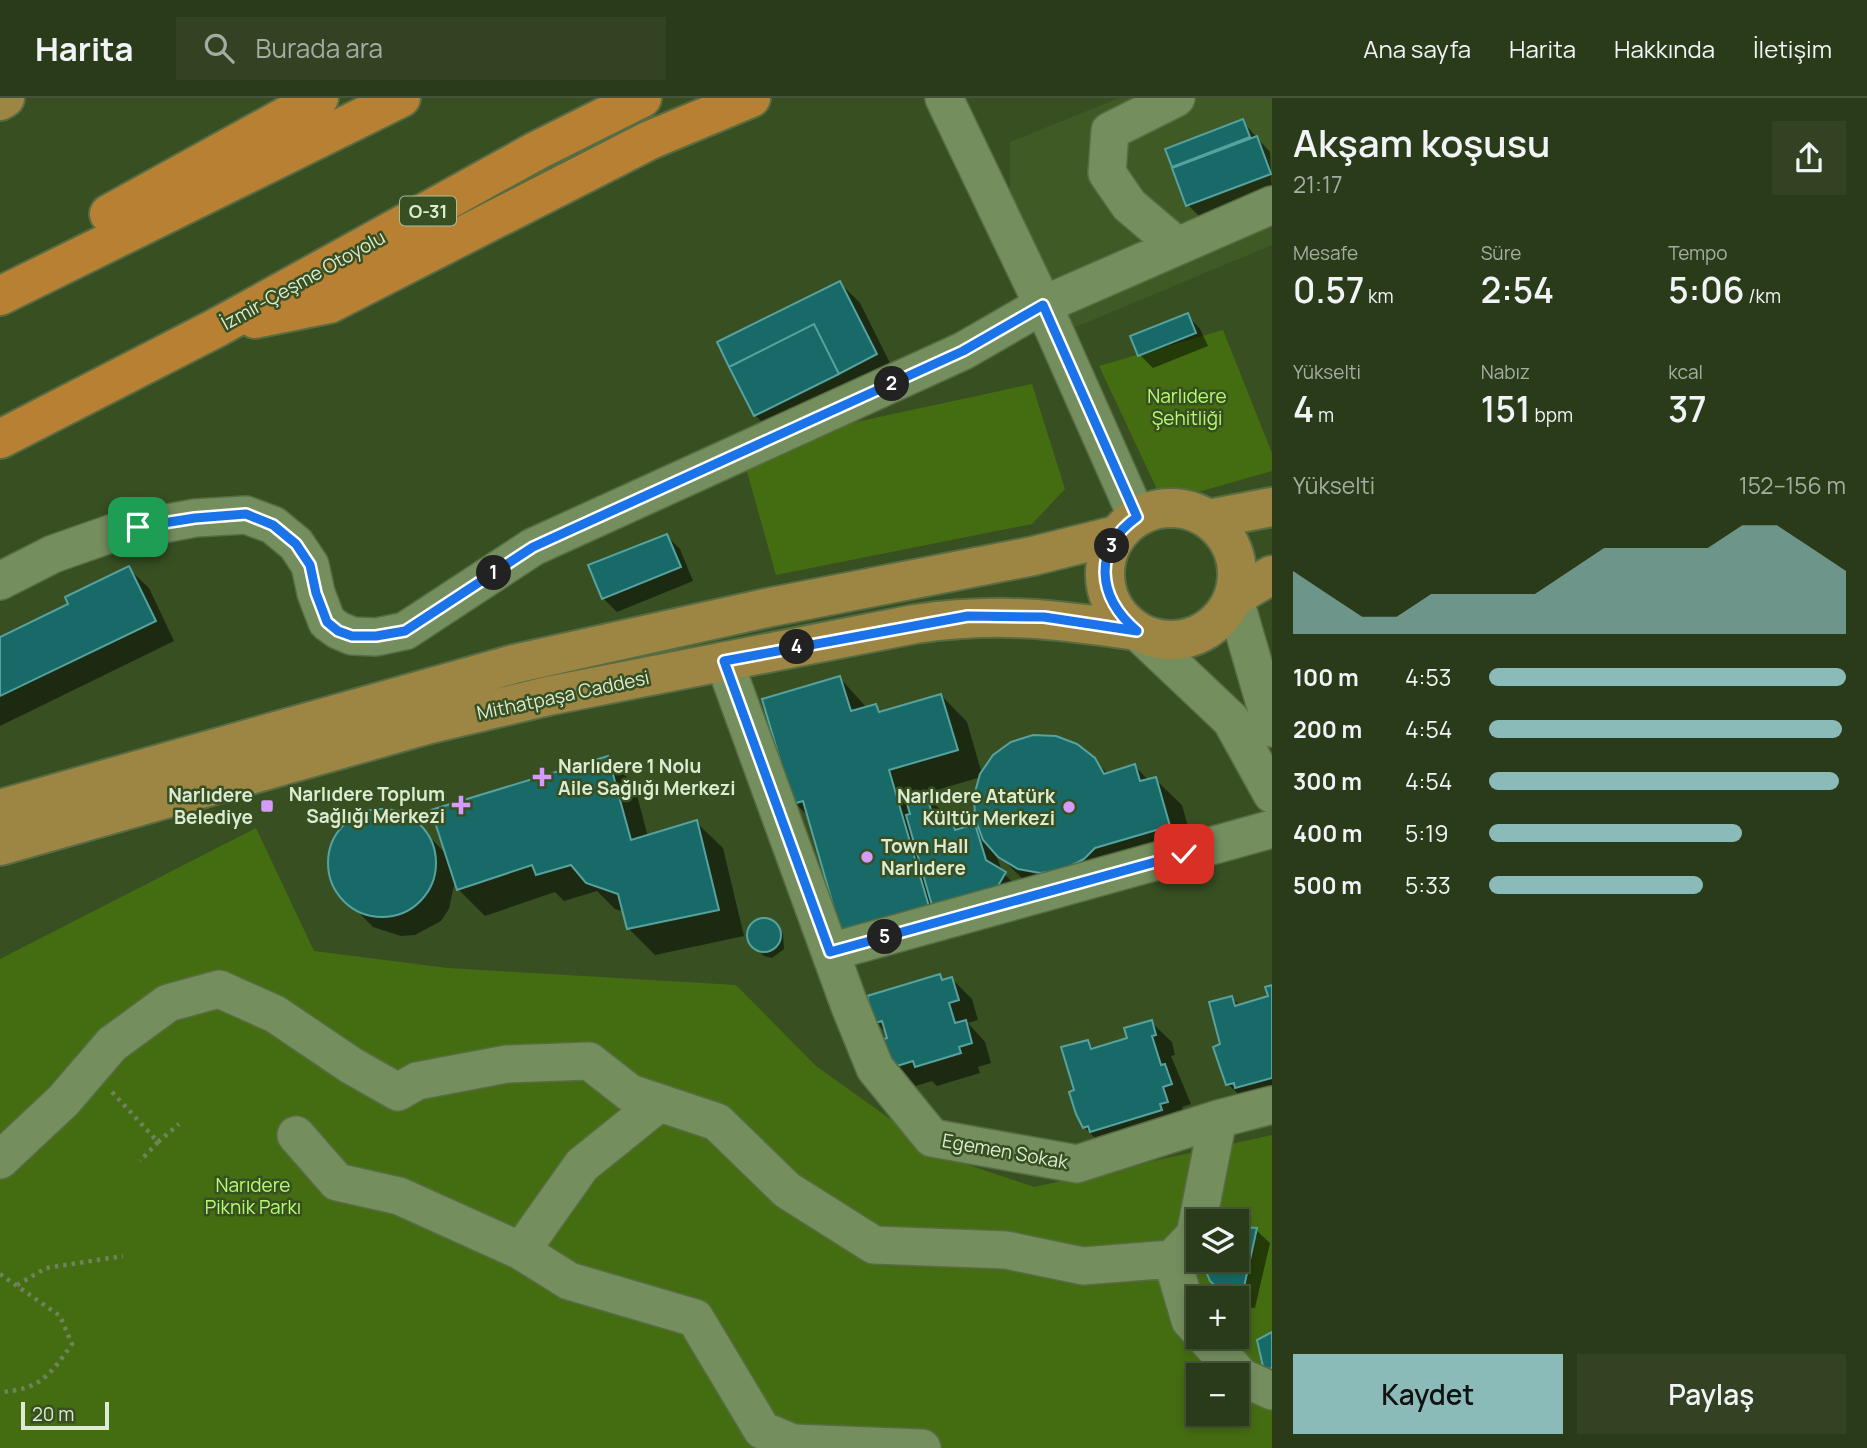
<!DOCTYPE html>
<html lang="tr">
<meta charset="utf-8">
<style>
:root{--surface:#2a3b1a;--page:#324223;--text:#f1f3f6;--muted:#a5ada2;--line:#465539;--accent:#8bbbb9}
body{margin:0;font-family:Manrope,sans-serif;background:var(--page);color:var(--text);height:100vh;display:flex;flex-direction:column;font-size:26px;white-space:nowrap}
*{box-sizing:border-box;margin:0}
p{font-size:23px;color:var(--muted)}
.icon{flex:none;width:38px;height:38px;fill:none;stroke:currentColor;stroke-width:2;stroke-linecap:round;stroke-linejoin:round}
.map{position:relative;flex:1;overflow:hidden}
.drawer{display:flex;flex-direction:column;background:var(--surface);width:595px}
.drawer>*{flex:none}
.fabs{position:absolute;left:1186px;top:1111px;display:grid;gap:14px}
.fabs a{display:grid;place-items:center;width:63px;height:63px;border-radius:0px;background:var(--surface);box-shadow:0 4px 10px #0003,0 0 0 2px var(--line);font-size:35px}
.scale{position:absolute;left:21px;bottom:18px;width:88px;box-sizing:border-box;padding-left:7px;border:4px solid #dcebd1;border-top:0;font-size:19px;line-height:24px;white-space:nowrap;color:#dcebd1;-webkit-text-stroke:5px #384f22;paint-order:stroke}
.pin{position:absolute;display:grid;place-items:center;width:60px;height:60px;color:#fff;margin:-30px;border-radius:14px;box-shadow:0 4px 10px #0006}
.km{position:absolute;width:35px;height:35px;margin:-18px;border-radius:50%;background:#222;color:#fff;font-size:19px;line-height:35px;text-align:center}
.round{display:grid;place-items:center;flex:none;width:74px;height:74px;border-radius:0px;background:var(--page)}
.overview{display:flex;align-items:center;justify-content:space-between;height:119px;padding:0 21px}
h1{font-size:38px;font-weight:600;line-height:52px}
.stats{display:grid;grid-template-columns:repeat(3,1fr);gap:10px;height:119px;padding:7px 21px}
.stats div{display:grid;align-content:center}
.stats b{font-size:35px;font-weight:600}
.stats small{font-size:19px;font-weight:400}
.stats p{font-size:19px}
.chart{height:196px;padding:14px 21px}
.chart p{display:flex;justify-content:space-between}
.chart svg{width:100%;height:126px;margin-top:7px;fill:var(--accent);opacity:.7}
.primary-button{display:flex;gap:14px;margin-top:auto;padding:14px 21px}
.primary-button a{flex:1;height:80px;border-radius:0px;background:var(--accent);color:#111;font-size:28px;font-weight:600;line-height:80px;text-align:center}
.primary-button a+a{background:var(--page);color:var(--text)}
ul{padding:0 21px;list-style:none;font-size:23px}
li{display:grid;grid-template-columns:112px 84px 1fr;align-items:center;height:52px}
li i{height:18px;border-radius:9px;background:var(--accent)}
header{display:flex;align-items:center;gap:42px;box-sizing:border-box;height:98px;padding:0 35px;background:var(--surface);border-bottom:2px solid var(--line)}
header strong{font-size:33px}
nav{display:flex;gap:38px;margin-inline-start:auto;font-size:24px}
.search{width:490px;height:63px;background:var(--page);display:flex;align-items:center;gap:18px;box-sizing:border-box;padding:0 24px;border-radius:0px;color:var(--muted);font-size:26px}
main{display:flex;flex:1;min-height:0}
.map>svg:first-child{display:block}
.built{fill:#3f5a25}
.green{fill:#446d11;fill-rule:evenodd}
.shadow{fill:#0007;fill-rule:evenodd}
.building{fill:#176a67;stroke:#57a29f;stroke-width:2}
.lines{fill:none;stroke-linecap:round;stroke-linejoin:round}
.minor-casing{stroke:#586c43;stroke-width:40}
.major-casing{stroke:#586c43;stroke-width:42}
.highway-casing{stroke:#586c43;stroke-width:42}
.path{stroke:#6e825c;stroke-width:4.5;stroke-dasharray:3.5 5;stroke-linecap:butt}
.minor{stroke:#748e5e;stroke-width:37}
.major{stroke:#9d8644;stroke-width:38}
.highway{stroke:#b88033;stroke-width:38}
.route-casing{stroke:#fff;stroke-width:14}
.route{stroke:#1a73e8;stroke-width:9}
.poi-dot{fill:#d59bfa;stroke:#384f22;stroke-width:2.5}
.labels{text-anchor:middle;dominant-baseline:central;stroke-width:5;stroke-linejoin:round;paint-order:stroke}
.shield{fill:#384f22;stroke:#abbc9c;stroke-width:2}
.shield-label{font-size:18px;font-weight:bold;fill:#dcebd1}
.street-label{font-size:19px;fill:#dcebd1;stroke:#384f22}
.park-label{font-size:19px;fill:#b5fc6e;stroke:#384f22}
.poi-label{font-size:19px;font-weight:bold;fill:#dcebd1;stroke:#384f22;text-anchor:end}
</style>
<header>
<strong>Harita</strong>
<div class="search"><svg class="icon" aria-label="search" viewBox="0 0 24 24"><circle cx="10" cy="10" r="6"/><path d="M15 15l6 6"/></svg>Burada ara</div>
<nav><a>Ana sayfa</a><a>Harita</a><a>Hakkında</a><a>İletişim</a></nav>
</header>
<main>
<div class="map">
<svg width="1272" height="1350" viewBox="0 0 1272 1350">
<rect width="100%" height="100%" fill="#384f22"/>
<!-- built -->
<path class="built" d="M1119 0H1272V147L1071 231 1010 102V44Z"/>
<!-- green -->
<path class="green" d="M1223 232 1272 355V373L1163 404 1099 268Z
M1032 286 1065 391 1032 426 776 477 740 349Z
M256 730 314 853 448 870 736 887 816 968 942 1058 1034 1089 1272 1037V1350H0V861ZM1199 1124H1237V1162H1199ZM1199 1200H1237V1239H1199ZM1199 1278H1237V1316H1199Z"/>
<!-- shadow -->
<path class="shadow" d="M1242 23 1270 54 1272 94 1201 120 1188 107 1167 52Z
M840 185 860 205 896 277 775 337 755 317Z
M1187 217 1200 231 1208 248 1153 270 1140 257Z
M667 438 680 451 693 483 617 514 603 500Z
M128 470 149 490 174 543 0 628V541L71 507Z
M840 580 867 610 876 608 883 615 941 597 967 624 982 676 1093 661 1108 676 1135 668 1149 683 1155 681 1182 707 1195 754 1027 785 996 755 1002 774 1025 796 953 831 955 838 870 863 844 837 810 720 795 705ZM981 679 983 736 974 728 963 731 923 696Z
M607 660 634 686 648 739 696 724 723 750 744 838 655 857 629 831 625 814 615 811 597 793 564 803 555 794 485 818 458 791 455 782 449 811 441 823 415 837 401 838 373 829 341 797 330 770 331 755 335 741 356 720 370 715 399 716 424 733 447 757Z
M763 822 770 824 783 836 784 851 772 860 764 858 751 846 750 831Z
M940 878 945 883 952 881 972 901 978 922 968 925 985 944 991 965 978 969 980 975 937 988 932 983 906 991 886 971 890 941 877 924Z
M1272 889V1006H1248L1228 986 1222 948 1232 900 1240 908 1270 900Z
M1151 924 1172 944 1175 957 1171 958 1191 1006 1182 1009 1187 1023 1104 1049 1084 1029 1076 993 1087 944 1095 951 1129 941Z
M1256 1132 1270 1145 1255 1210 1240 1209 1237 1200H1230L1211 1182 1209 1162H1237Z"/>
<!-- building -->
<path class="building" d="M1243 21 1250 39 1172 69 1165 51Z
M1257 38 1271 76 1186 108 1172 70Z
M840 183 877 256 839 276 814 226 729 269 717 244Z
M1188 215 1196 235 1138 258 1130 238Z
M814 226 839 276 754 318 729 269Z
M667 436 681 469 602 501 588 467Z
M129 468 156 523 0 598V539L68 506 65 499Z
M840 578 851 613 876 606 879 614 941 596 958 652 889 672 930 812 842 838 803 703 793 706 762 601Z
M1033 637 1056 638 1077 646 1095 660 1104 676 1135 666 1140 683 1156 679 1170 728 1095 750 1084 761 1063 772 1040 775 1018 771 998 759 983 742 975 720 974 698 980 676 993 657 1011 644Z
M608 658 631 742 697 722 719 812 627 831 618 796 586 785 571 767 536 777 532 767 457 792 431 712Z
M926 696 934 721 950 716 955 732 975 726 986 762 1006 774 995 793 933 811 906 717 910 716 906 702Z
M328 765a54 54 0 1 1 108 0a54 54 0 1 1-108 0Z
M747 837a17 17 0 1 1 34 0a17 17 0 1 1-34 0Z
M940 876 942 882 952 879 959 902 949 905 955 925 966 922 972 945 959 949 961 955 915 969 913 963 884 972 876 943 887 940 882 923 875 925 867 898Z
M1272 887V980L1235 990 1234 985 1226 987 1213 949 1220 946 1209 904 1232 898 1235 908 1268 898 1265 889Z
M1152 922 1156 937 1152 938 1161 967 1165 966 1172 986 1163 989 1168 1004 1160 1006 1162 1012 1090 1034 1088 1028 1083 1030 1076 1016 1069 994 1074 992 1061 949 1088 942 1091 951 1127 940 1124 930Z
M1243 1129 1257 1130 1242 1198 1225 1197 1210 1183 1205 1171 1207 1162H1237V1134Z
M1272 1234V1270L1264 1273 1257 1242Z"/>
<g class="lines">
<defs>
<path id="minor" d="M944 0 1043 207 1137 419
M1176 147 1129 107 1107 75 1110 33 1176 0
M0 483 53 456 110 436 195 420 246 417 273 427 296 446 310 467 316 495 327 524 338 532 352 538 376 539 405 533 533 449 963 253 1043 207 1272 107
M1234 499 1272 630
M1137 533 1231 622 1272 696
M724 563 849 906 875 970 932 1040 1077 1066 1218 1021
M830 854 1272 731
M296 1037 337 1084 399 1098 521 1153 569 1183 695 1220 762 1332 793 1345 922 1350
M0 1062 63 1003 112 946 168 905 219 891 275 916 352 968 398 994 417 983 507 966 589 963 630 995 717 1024 787 1092 874 1147 1006 1152 1083 1168 1172 1161 1195 1137 1218 1021 1272 1007
M521 1153 582 1067 659 1005
M1172 1161 1190 1222 1199 1232
M1205 1239 1241 1279 1272 1293"/>
<path id="major" d="M0 3 5 0
M1105 476a66 66 0 1 1 132 0a66 66 0 1 1-132 0Z
M1209 421 1272 409
M1234 499 1272 477
M0 711 514 566 771 509 1033 458 1117 437
M0 748 426 627 548 598 915 526C999 514 1054 521 1137 533"/>
<path id="highway" d="M109 116 319 0
M0 198 401 0
M255 221 329 206 650 42 751 0
M0 341 216 230 536 53 642 0"/>
</defs>
<!-- minor casing -->
<use href="#minor" class="minor-casing"/>
<!-- major casing -->
<use href="#major" class="major-casing"/>
<!-- highway casing -->
<use href="#highway" class="highway-casing"/>
<!-- path -->
<path class="path" d="M112 994 158 1044 140 1063
M158 1044 179 1026
M0 1176 60 1218 72 1246C50 1277 40 1292 0 1294
M17 1187 46 1170 123 1158"/>
<!-- minor -->
<use href="#minor" class="minor"/>
<!-- major -->
<use href="#major" class="major"/>
<!-- highway -->
<use href="#highway" class="highway"/>
</g>
<g class="lines">
<defs>
<path id="route" d="M138 429 195 420 246 416 273 427 296 446 310 467 316 495 327 524 338 533 352 538H376L405 533 533 449 963 253 1043 207 1137 419C1092 451 1097 499 1137 533L1044 519 968 518 724 563 830 854 1184 756"/>
</defs>
<!-- route casing -->
<use href="#route" class="route-casing"/>
<!-- route -->
<use href="#route" class="route"/>
</g>
<!-- markers -->
<g class="poi-dot">
<path d="M538.5 668.5h7v7h7v7h-7v7h-7v-7h-7v-7h7z"/>
<path d="M457.5 696.5h7v7h7v7h-7v7h-7v-7h-7v-7h7z"/>
<rect x="260" y="701" width="14" height="14" rx="3.5"/>
<circle cx="1069" cy="709" r="7"/>
<circle cx="867" cy="759" r="7"/>
</g>
<g class="labels">
<!-- shield labels -->
<rect class="shield" x="400" y="98.5" width="56" height="29" rx="5"/>
<g class="shield-label">
<text x="428" y="113">O-31</text>
</g>
<!-- street labels -->
<g class="street-label">
<text transform="translate(303 182) rotate(-29)">İzmir-Çeşme Otoyolu</text>
<text transform="translate(563 597) rotate(-12)">Mithatpaşa Caddesi</text>
<text transform="translate(1005 1053) rotate(10)">Egemen Sokak</text>
</g>
<!-- park labels -->
<g class="park-label">
<text x="1187" y="298">Narlıdere<tspan x="1187" dy="22">Şehitliği</tspan></text>
<text x="253" y="1087">Narıdere<tspan x="253" dy="22">Piknik Parkı</tspan></text>
</g>
<!-- poi labels -->
<g class="poi-label">
<text x="558" y="668" text-anchor="start">Narlıdere 1 Nolu<tspan x="558" dy="22">Aile Sağlığı Merkezi</tspan></text>
<text x="445" y="696">Narlıdere Toplum<tspan x="445" dy="22">Sağlığı Merkezi</tspan></text>
<text x="253" y="697">Narlıdere<tspan x="253" dy="22">Belediye</tspan></text>
<text x="1055" y="698">Narlıdere Atatürk<tspan x="1055" dy="22">Kültür Merkezi</tspan></text>
<text x="881" y="748" text-anchor="start">Town Hall<tspan x="881" dy="22">Narlıdere</tspan></text>
</g>
</g>
</svg>
<div class="fabs">
<a><svg class="icon" aria-label="layers" viewBox="0 0 24 24"><path d="M12 4l9 5-9 5-9-5zM3 14l9 5 9-5"/></svg></a>
<a>+</a>
<a>−</a>
</div>
<div class="scale">20 m</div>
<div class="pin" style="left:138px;top:429px;background:#1e9e55"><svg class="icon" aria-label="arrive" viewBox="0 0 24 24"><path d="M6 21V4h12l-3 4 3 4H6"/></svg></div>
<div class="pin" style="left:1184px;top:756px;background:#d93025"><svg class="icon" aria-label="check" viewBox="0 0 24 24"><path d="M5 12l5 5 9-10"/></svg></div>
<b class="km" style="left:494px;top:475px">1</b>
<b class="km" style="left:892px;top:286px">2</b>
<b class="km" style="left:1112px;top:448px">3</b>
<b class="km" style="left:797px;top:549px">4</b>
<b class="km" style="left:885px;top:839px">5</b>
</div>
<section class="drawer">
<div class="overview"><div><h1>Akşam koşusu</h1><p>21:17</p></div><a class="round"><svg class="icon" aria-label="share" viewBox="0 0 24 24"><path d="M12 15V3M7 8l5-5 5 5M5 13v7h14v-7"/></svg></a></div>
<div class="stats">
<div><p>Mesafe</p><b>0.57<small> km</small></b></div>
<div><p>Süre</p><b>2:54</b></div>
<div><p>Tempo</p><b>5:06<small> /km</small></b></div>
</div>
<div class="stats">
<div><p>Yükselti</p><b>4<small> m</small></b></div>
<div><p>Nabız</p><b>151<small> bpm</small></b></div>
<div><p>kcal</p><b>37</b></div>
</div>
<div class="chart"><p><span>Yükselti</span>152–156 m</p>
<svg viewBox="0 0 160 44" preserveAspectRatio="none"><path d="M0 44V22L10 30L20 38L30 38L40 30L50 30L60 30L70 30L80 22L90 14L100 14L110 14L120 14L130 6L140 6L150 14L160 22V44z"/></svg>
</div>
<ul>
<li><b>100 m</b>4:53<i style="width:100%"></i></li>
<li><b>200 m</b>4:54<i style="width:99%"></i></li>
<li><b>300 m</b>4:54<i style="width:98%"></i></li>
<li><b>400 m</b>5:19<i style="width:71%"></i></li>
<li><b>500 m</b>5:33<i style="width:60%"></i></li>
</ul>
<div class="primary-button"><a>Kaydet</a><a>Paylaş</a></div>
</section>
</main>
